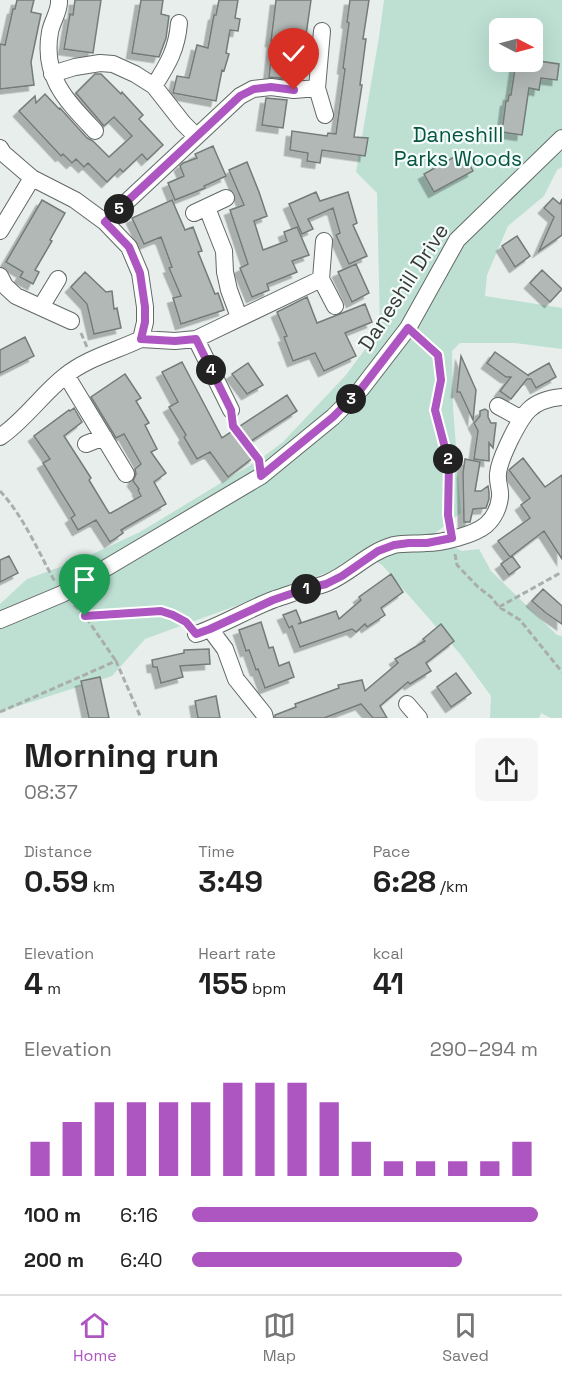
<!DOCTYPE html>
<meta charset="utf-8">
<style>
:root{--surface:#fff;--page:#f6f6f6;--text:#222;--muted:#767676;--line:#e0e0e0;--accent:#ad55c1}
body{margin:0;font-family:"Space Grotesk",sans-serif;background:var(--page);color:var(--text);height:100vh;display:flex;flex-direction:column;font-size:22px;white-space:nowrap}
*{box-sizing:border-box;margin:0}
p{font-size:20px;color:var(--muted)}
.icon{flex:none;width:33px;height:33px;fill:none;stroke:currentColor;stroke-width:2;stroke-linecap:round;stroke-linejoin:round}
.map{position:relative;height:718px;overflow:hidden}
.drawer{display:flex;flex-direction:column;background:var(--surface);flex:1}
.drawer>*{flex:none}
.needle{width:39px;rotate:96deg}
.buttons{position:absolute;left:489px;top:18px;display:grid;gap:12px}
.buttons a{display:grid;place-items:center;width:54px;height:54px;border-radius:9px;background:var(--surface);box-shadow:0 6px 24px #0002;font-size:30px}
.pin{position:absolute;display:grid;place-items:center;width:51px;height:51px;color:#fff;margin:-62px -26px;border-radius:50% 50% 50% 0;rotate:-45deg;box-shadow:0 0 6px #0007}
.pin .icon{rotate:45deg}
.km{position:absolute;width:30px;height:30px;margin:-15px;border-radius:50%;background:#222;color:#fff;font-size:16px;line-height:30px;text-align:center}
.round{display:grid;place-items:center;flex:none;width:63px;height:63px;border-radius:9px;background:var(--page)}
.headline{display:flex;align-items:center;justify-content:space-between;height:102px;padding:0 24px}
h1{font-size:33px;font-weight:800;line-height:45px}
.stats{display:grid;grid-template-columns:repeat(3,1fr);gap:9px;height:102px;padding:6px 24px}
.stats div{display:grid;align-content:center}
.stats b{font-size:30px;font-weight:800}
.stats small{font-size:16px;font-weight:400}
.stats p{font-size:16px}
.chart{height:168px;padding:12px 24px}
.chart p{display:flex;justify-content:space-between}
.chart svg{width:100%;height:108px;margin-top:6px;stroke:var(--accent);stroke-width:6}
ul{padding:0 24px;list-style:none;font-size:20px}
li{display:grid;grid-template-columns:96px 72px 1fr;align-items:center;height:45px}
li i{height:15px;border-radius:8px;background:var(--accent)}
.tabs{display:flex;justify-content:space-around;align-items:center;height:84px;border-top:2px solid var(--line);background:var(--surface);font-size:16px;color:var(--muted)}
.tabs a{display:grid;justify-items:center;gap:3px}
.tabs .selected{color:var(--accent)}
.map>svg:first-child{display:block}
.green{fill:#bde0d3;fill-rule:evenodd}
.building{fill:#b1b8b5;stroke:#747b78;stroke-width:1.5;filter:url(#shadow)}
.lines{fill:none;stroke-linecap:round;stroke-linejoin:round}
.minor-casing{stroke:#626866;stroke-width:18}
.path{stroke:#a9aeac;stroke-width:3;stroke-dasharray:6 3;stroke-linecap:butt}
.minor{stroke:#fff;stroke-width:16}
.route-casing{stroke:#fff;stroke-width:12}
.route{stroke:#ad55c1;stroke-width:8}
.labels{text-anchor:middle;dominant-baseline:central;stroke-width:4.5;stroke-linejoin:round;paint-order:stroke}
.park-label{font-size:21px;fill:#055340;stroke:#f4fcf9}
.street-label{font-size:21px;fill:#393b3a;stroke:#f4fcf9}
</style>
<div class="map">
<svg width="562" height="718" viewBox="0 0 562 718">
<defs>
<filter id="shadow"><feDropShadow dx="-5.5" dy="5.5" stdDeviation="0" flood-color="#0004"/></filter>
</defs>
<rect width="100%" height="100%" fill="#e7eeeb"/>
<!-- green -->
<path class="green" d="M384 0H562V167L557 170 544 196 508 226 487 275 485 296 562 308V349L515 343H460L452 351 453 407 461 513 430 537 462 551 479 549 491 571 557 635 562 636V718H551L541 713 539 718H490L491 696 461 655 382 565 363 553 334 570 145 639 112 676 0 712V604L27 579 82 559 140 532 259 460 283 442 346 375 380 329 377 193 356 172 379 37ZM500 28H532V62H500Z"/>
<!-- building -->
<path class="building" d="M17 0H34L31 12 41 14 31 62 34 85 0 89V44L5 45 13 9H15Z
M75 0H101L93 53 64 49 70 14 73 15Z
M141 0H163L161 14 169 16 166 38 159 57 132 53Z
M219 0H238L235 18 240 19 238 31 230 30 226 53 229 54 224 71 222 70 216 101 173 93 177 76 189 78 197 45 208 48 214 15H216Z
M276 0H311L300 77 290 76V79L269 77 273 41H271Z
M350 0H369L363 39H366L360 85H362L354 137 368 138 365 156 322 150 320 163 307 161 308 153 290 150 292 131 327 136 328 133 336 134 345 69 343 68 349 23 347 22Z
M532 60 559 64 557 80 541 78 539 90 529 88 522 135 502 132 506 101H508L509 95H511L516 62 525 63V62H532Z
M95 74H101L121 94 122 92 143 115 139 119 163 145 147 160 142 154 123 172 120 169 107 182 88 163 84 167 76 159 72 163 63 154 61 156 19 111 35 96 36 103 45 94 59 109 60 108 87 138 93 141 109 157 132 136 114 117 104 126 76 93Z
M266 98 287 100 283 128 262 125Z
M213 146 226 176 204 186 205 188 175 200 168 183 184 176 180 166 183 163 197 158 195 154Z
M463 152 473 171 434 192 424 174Z
M247 162 259 192 267 216 254 221 263 250 287 241 284 232 297 227 309 255 292 261 297 272 267 284 269 290 252 297 240 268 248 264 230 210 244 205 229 170Z
M316 192 320 201 348 192 357 223 353 225 367 256 349 264 336 235 340 233 333 208 308 219 313 229 302 234 289 204Z
M553 198 560 204 562 199V235L539 251 554 217 544 208Z
M42 200 65 213 50 240 52 241 35 270 39 272 33 284 20 277 23 272 6 262Z
M172 200 185 230 193 227 202 251 198 252 215 294 218 293 224 310 181 324 173 298 181 296 169 268 172 267 161 237 144 244 132 218Z
M517 236 530 256 515 267 502 246Z
M356 264 369 293 352 302 338 272Z
M542 270 562 289 550 302 530 283Z
M85 272 106 292 112 291 114 309 117 308 121 328 94 334 87 304 71 287Z
M307 297 317 323 365 304 372 322 345 333 356 356 324 371 315 353 293 361 284 337 287 336 277 312Z
M25 337 34 356 0 373V350Z
M495 352 529 376 528 375 549 363 556 377 536 388 531 379H527L511 399 500 391 511 377H506L487 363Z
M461 356 476 390 473 420 460 392H457Z
M182 362 222 438 287 395 297 411 245 445 254 457 228 477 210 452 197 459 184 437 186 435 169 407 178 402 162 372Z
M248 363 263 385 247 394 232 374Z
M125 374 141 398 136 401 149 423 145 425 157 449 151 452 166 473 154 482 166 504 121 530 123 533 110 542 96 520 78 530 71 518 75 515 43 463 50 459 34 436 69 410 70 411 74 408 82 422 64 436 91 478 89 480 109 513H111L141 496 138 490 139 489 133 481 136 474 135 469 141 464 124 434 116 438 91 397Z
M485 409 488 411V417L491 423H496L493 448 489 443V461L474 459 478 431 474 423 480 416V411Z
M523 458 545 487 562 475V559L544 531 510 557 498 541 530 518 521 505 530 498 509 470Z
M465 459 480 462 475 491H481L488 486 489 492V499L486 508 473 509 470 522H464L463 473Z
M9 556 18 573 0 582V560Z
M512 556 520 567 509 575 501 564Z
M391 574 403 592 381 608 385 615 367 627 365 624 356 632 352 629 300 647 292 626 289 628 283 615 296 610 301 622 298 624 336 611 339 619 361 600 359 597Z
M543 589 562 606V624L546 613 532 601Z
M261 622 269 648 273 647 279 666 289 662 294 677 265 688 258 669 256 670 249 650 246 651 239 630Z
M441 624 454 641 426 663 431 671 410 684 408 682 380 706 387 718H373L361 704 324 718H275V715L296 707 295 704 339 688 338 685 362 680 365 691 398 663 395 659 425 641 423 639Z
M209 649 210 664 180 666 183 677 161 683 157 667H153L152 660 184 653V650Z
M456 673 471 693 451 707 437 687Z
M100 677 109 718H89L81 681Z
M216 696 220 718H198L195 701Z"/>
<g class="lines">
<defs>
<path id="minor" d="M59 0C60 11 52 21 50 32 42 77 66 100 95 131
M322 31 317 88 325 115
M52 74 75 67 100 63 113 64 135 74 154 86 183 123 196 136
M154 86C168 64 177 49 179 23
M0 148 3 153 32 178 75 200 105 222 129 247 140 273 145 307V322L141 339C116 351 87 358 65 376 42 394 25 420 0 437
M207 208 224 251 225 272 229 290 239 317
M194 213 226 198
M105 222 240 96 253 89 271 87 294 90 317 88
M0 231 32 178
M324 241 321 279 335 306
M0 276 5 286 16 296 71 321
M41 307 58 279
M141 339 175 341 196 339 321 279
M196 339 231 410
M66 375 126 474
M498 406 520 418
M86 444 104 437
M0 620 62 594 261 476 333 417 361 389 408 328 457 240 562 138
M210 629 225 649 236 679 264 714 265 718
M196 634C223 625 248 609 275 599 285 596 295 592 305 589 313 587 320 586 327 583 351 573 368 552 394 545 405 543 415 544 426 543 442 543 474 535 486 525 494 518 499 507 500 497 501 490 497 482 498 474 499 462 505 451 510 440 523 414 530 400 562 397
M407 704 419 718"/>
</defs>
<!-- minor casing -->
<use href="#minor" class="minor-casing"/>
<!-- path -->
<path class="path" d="M81 333 87 347
M419 337 438 355 441 380 436 410 449 463 448 515 449 523
M233 423V426L258 459
M0 491C24 517 38 551 55 582
M455 554 457 565 478 587 491 597 499 607 520 620 562 672
M74 605 85 616 116 661
M499 607 562 572
M85 616 161 611 173 615 185 622
M0 712 116 661 141 718"/>
<!-- minor -->
<use href="#minor" class="minor"/>
</g>
<g class="lines">
<defs>
<path id="route" d="M85 616 161 611 173 615 186 622 196 634 210 629 273 600 305 589 326 584 342 576 378 551 394 545 409 543H427L452 538 448 515 449 463 435 410 441 380 438 355 408 328 361 389 333 417 261 476 259 460 233 426 231 410 196 339 175 341 141 339 145 322V307L140 273 129 247 105 222 240 96 254 89 271 87 294 90"/>
</defs>
<!-- route casing -->
<use href="#route" class="route-casing"/>
<!-- route -->
<use href="#route" class="route"/>
</g>
<g class="labels">
<!-- park labels -->
<g class="park-label">
<text x="458" y="134">Daneshill<tspan x="458" dy="24">Parks Woods</tspan></text>
</g>
<!-- street labels -->
<g class="street-label">
<text transform="translate(403 287) rotate(-57)">Daneshill Drive</text>
</g>
</g>
</svg>
<div class="buttons">
<a><svg class="needle" viewBox="-14 -14 28 28"><path d="M0-13l5 13h-10z" fill="#e53935"/><path d="M0 13l5-13h-10z" fill="#767676"/></svg></a>
</div>
<div class="pin" style="left:85px;top:616px;background:#1e9e55"><svg class="icon" aria-label="arrive" viewBox="0 0 24 24"><path d="M6 21V4h12l-3 4 3 4H6"/></svg></div>
<div class="pin" style="left:294px;top:90px;background:#d93025"><svg class="icon" aria-label="check" viewBox="0 0 24 24"><path d="M5 12l5 5 9-10"/></svg></div>
<b class="km" style="left:306px;top:589px">1</b>
<b class="km" style="left:448px;top:459px">2</b>
<b class="km" style="left:351px;top:399px">3</b>
<b class="km" style="left:211px;top:370px">4</b>
<b class="km" style="left:119px;top:209px">5</b>
</div>
<section class="drawer">
<div class="headline"><div><h1>Morning run</h1><p>08:37</p></div><a class="round"><svg class="icon" aria-label="share" viewBox="0 0 24 24"><path d="M12 15V3M7 8l5-5 5 5M5 13v7h14v-7"/></svg></a></div>
<div class="stats">
<div><p>Distance</p><b>0.59<small> km</small></b></div>
<div><p>Time</p><b>3:49</b></div>
<div><p>Pace</p><b>6:28<small> /km</small></b></div>
</div>
<div class="stats">
<div><p>Elevation</p><b>4<small> m</small></b></div>
<div><p>Heart rate</p><b>155<small> bpm</small></b></div>
<div><p>kcal</p><b>41</b></div>
</div>
<div class="chart"><p><span>Elevation</span>290–294 m</p>
<svg viewBox="0 0 160 44" preserveAspectRatio="none"><path d="M5 44V30M15 44V22M25 44V14M35 44V14M45 44V14M55 44V14M65 44V6M75 44V6M85 44V6M95 44V14M105 44V30M115 44V38M125 44V38M135 44V38M145 44V38M155 44V30"/></svg>
</div>
<ul>
<li><b>100 m</b>6:16<i style="width:100%"></i></li>
<li><b>200 m</b>6:40<i style="width:78%"></i></li>
</ul>
</section>
<nav class="tabs">
<a class="selected"><svg class="icon" aria-label="home" viewBox="0 0 24 24"><path d="M3 11l9-7 9 7M6 9v11h12V9"/></svg>Home</a>
<a><svg class="icon" aria-label="map" viewBox="0 0 24 24"><path d="M3 6l6-2 6 2 6-2v14l-6 2-6-2-6 2zM9 4v14M15 6v14"/></svg>Map</a>
<a><svg class="icon" aria-label="saved" viewBox="0 0 24 24"><path d="M7 4h10v16l-5-4-5 4z"/></svg>Saved</a>
</nav>
